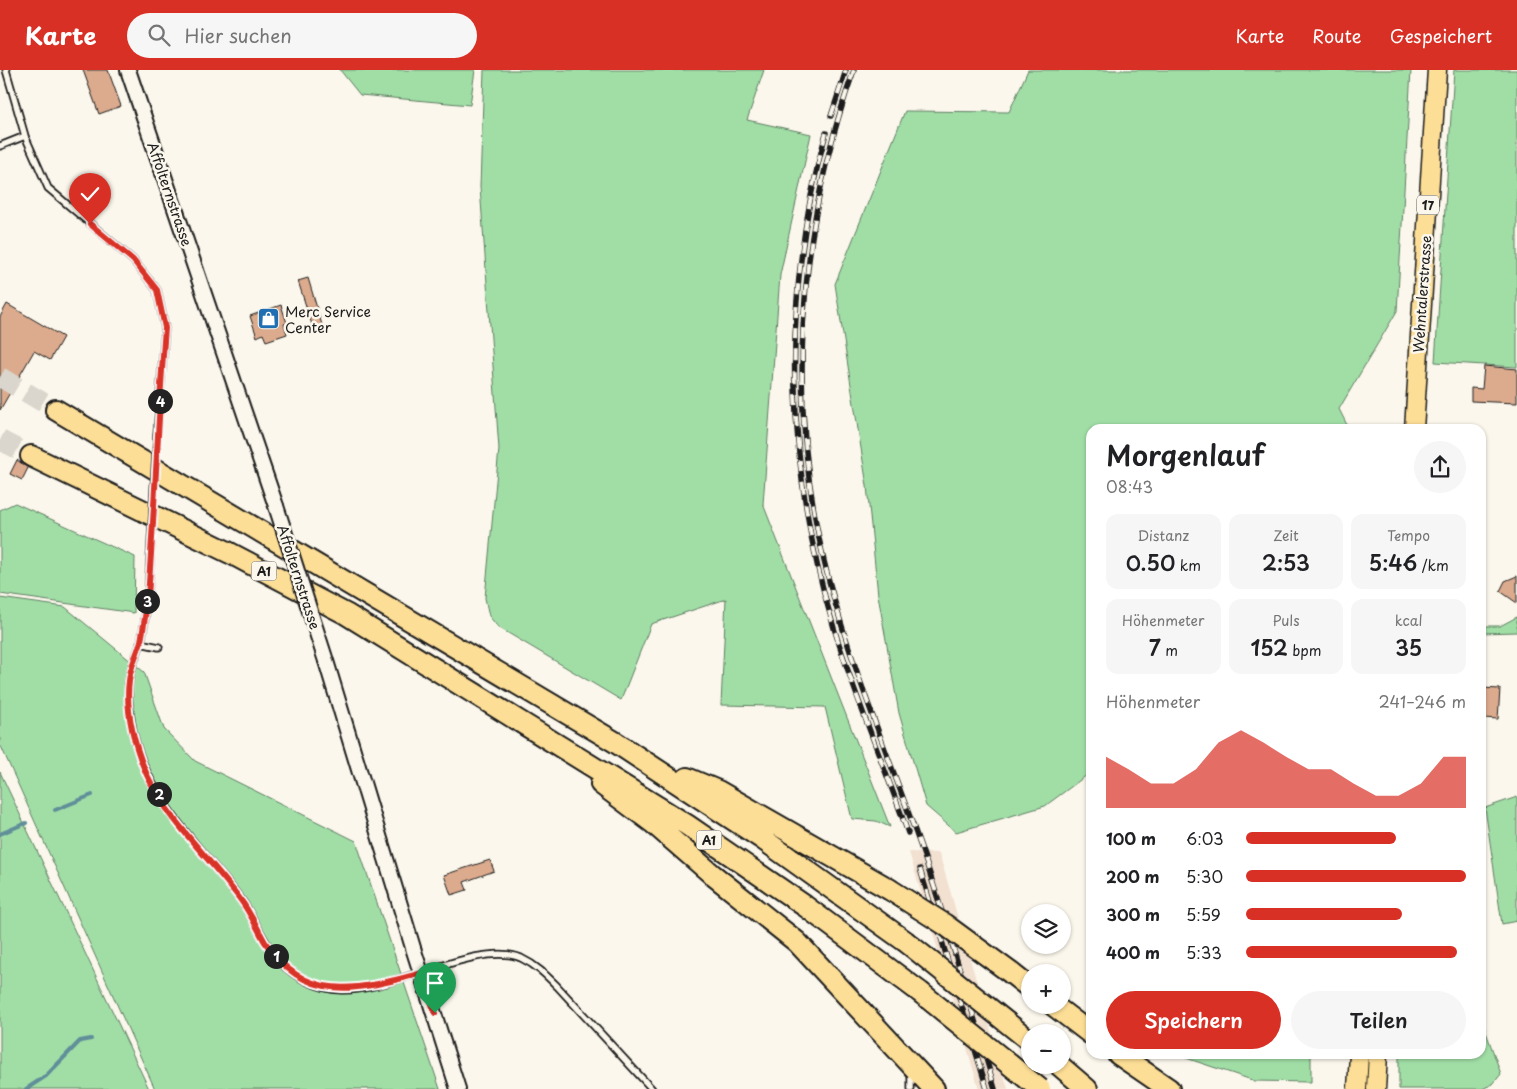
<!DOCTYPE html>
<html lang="de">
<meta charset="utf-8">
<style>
:root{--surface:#fff;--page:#f6f6f6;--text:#202124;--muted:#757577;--accent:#d93025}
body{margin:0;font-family:"Playpen Sans",sans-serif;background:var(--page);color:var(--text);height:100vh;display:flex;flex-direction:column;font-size:19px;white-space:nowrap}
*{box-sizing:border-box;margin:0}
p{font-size:16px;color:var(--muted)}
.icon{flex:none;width:28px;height:28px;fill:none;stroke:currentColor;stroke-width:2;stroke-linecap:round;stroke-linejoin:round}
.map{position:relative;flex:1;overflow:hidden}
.details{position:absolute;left:1086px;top:354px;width:400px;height:635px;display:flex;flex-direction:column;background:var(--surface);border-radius:15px;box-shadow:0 1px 4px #0004}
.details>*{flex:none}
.buttons{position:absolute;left:1021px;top:834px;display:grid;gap:10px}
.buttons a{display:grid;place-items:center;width:50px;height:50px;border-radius:50%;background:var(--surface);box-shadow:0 1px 4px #0004;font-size:25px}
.pin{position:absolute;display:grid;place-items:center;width:42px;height:42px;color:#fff;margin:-51px -21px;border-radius:50% 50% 50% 0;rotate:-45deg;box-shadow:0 0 5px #0007}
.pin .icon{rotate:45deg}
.km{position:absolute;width:25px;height:25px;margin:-12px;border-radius:50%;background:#222;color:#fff;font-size:14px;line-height:25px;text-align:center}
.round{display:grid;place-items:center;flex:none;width:52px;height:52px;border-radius:26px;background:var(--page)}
.headline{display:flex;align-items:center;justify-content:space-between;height:85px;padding:0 20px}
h1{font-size:28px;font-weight:600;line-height:38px}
.figures{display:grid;grid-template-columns:repeat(3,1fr);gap:8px;height:85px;padding:5px 20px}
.figures div{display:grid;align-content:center;border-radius:12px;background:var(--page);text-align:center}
.figures b{font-size:21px;font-weight:600}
.figures small{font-size:14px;font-weight:400}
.figures p{font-size:14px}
.chart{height:140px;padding:10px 20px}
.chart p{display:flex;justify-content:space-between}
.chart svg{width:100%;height:90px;margin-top:5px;fill:var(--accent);opacity:.7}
.primary-button{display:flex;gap:10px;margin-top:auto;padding:10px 20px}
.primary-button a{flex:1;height:58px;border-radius:30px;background:var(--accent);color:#fff;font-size:20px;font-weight:600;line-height:58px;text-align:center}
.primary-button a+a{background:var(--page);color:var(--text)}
ul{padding:0 20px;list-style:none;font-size:16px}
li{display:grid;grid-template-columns:80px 60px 1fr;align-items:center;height:38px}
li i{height:12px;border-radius:6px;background:var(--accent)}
header{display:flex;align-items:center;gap:30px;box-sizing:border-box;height:70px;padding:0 25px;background:var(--accent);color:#fff}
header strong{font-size:24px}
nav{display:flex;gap:28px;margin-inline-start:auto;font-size:18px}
.search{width:350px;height:45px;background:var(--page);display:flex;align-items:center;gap:12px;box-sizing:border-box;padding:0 18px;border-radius:28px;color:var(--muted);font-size:19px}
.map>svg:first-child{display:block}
.built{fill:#f2e0d0}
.green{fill:#a1dea6;stroke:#5e7d61}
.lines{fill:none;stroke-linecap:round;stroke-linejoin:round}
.stream{stroke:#608e99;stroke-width:4}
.building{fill:#dcab8e;stroke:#1c1c1c}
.motorway-tunnel{stroke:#dad6cd;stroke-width:20;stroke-dasharray:20 10;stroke-linecap:butt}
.service-casing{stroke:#1c1c1c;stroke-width:9}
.tertiary-casing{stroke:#1c1c1c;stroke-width:18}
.primary-casing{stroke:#1c1c1c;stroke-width:21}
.motorway-casing{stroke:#1c1c1c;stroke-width:24}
.service{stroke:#fbf7ec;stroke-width:5.5}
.tertiary{stroke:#fbf7ec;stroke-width:14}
.primary{stroke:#fdde96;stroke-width:18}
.motorway{stroke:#fdde96;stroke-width:20}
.rail-casing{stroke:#1c1c1c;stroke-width:5.5}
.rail{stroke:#fbf7ec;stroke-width:4;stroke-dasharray:11;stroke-linecap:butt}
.service-bridge-casing{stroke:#1c1c1c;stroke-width:9;stroke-linecap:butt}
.tertiary-bridge-casing{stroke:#1c1c1c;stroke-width:18;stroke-linecap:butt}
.motorway-bridge-casing{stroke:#1c1c1c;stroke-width:24;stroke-linecap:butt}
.service-bridge{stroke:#fbf7ec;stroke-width:5.5}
.tertiary-bridge{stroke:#fbf7ec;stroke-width:14}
.motorway-bridge{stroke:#fdde96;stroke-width:20}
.route-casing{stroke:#fff;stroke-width:10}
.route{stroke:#d93025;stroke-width:6}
.labels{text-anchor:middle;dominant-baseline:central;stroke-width:5;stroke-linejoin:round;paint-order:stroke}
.shield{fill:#fbf7ec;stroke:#5f5e5a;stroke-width:1}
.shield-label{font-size:12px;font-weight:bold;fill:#1c1c1c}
.street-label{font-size:14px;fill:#1c1c1c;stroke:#fbf7ec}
.poi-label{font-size:14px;fill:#1c1c1c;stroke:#fbf7ec;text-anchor:start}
</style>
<header>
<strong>Karte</strong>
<div class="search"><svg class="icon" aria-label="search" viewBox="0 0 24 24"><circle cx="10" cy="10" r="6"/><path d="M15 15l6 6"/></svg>Hier suchen</div>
<nav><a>Karte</a><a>Route</a><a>Gespeichert</a></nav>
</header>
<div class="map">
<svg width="1517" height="1019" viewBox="0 0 1517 1019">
<rect width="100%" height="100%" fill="#fbf7ec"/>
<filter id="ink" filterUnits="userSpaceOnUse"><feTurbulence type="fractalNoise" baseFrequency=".02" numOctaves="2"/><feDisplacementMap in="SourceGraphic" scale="10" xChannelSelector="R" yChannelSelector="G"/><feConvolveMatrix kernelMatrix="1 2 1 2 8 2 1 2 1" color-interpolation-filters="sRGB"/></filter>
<g filter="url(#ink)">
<!-- built -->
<path class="built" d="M909 782 939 783 1008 1019H979Z"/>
<!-- green -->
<path class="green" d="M340 0H475L470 35 360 25Z
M484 0H764L747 50 811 64 780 205 763 434 890 757 876 751 852 749 825 637 721 635 726 529 651 554 621 630 498 557 489 546 485 528 499 379 480 117Z
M1028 0H1411L1397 241 1339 339 1349 359H1091V702L1045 736 956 762 926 736 899 643 878 525 867 416 835 214 905 41 1009 42Z
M1454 0H1517V297L1435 292Z
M15 433 135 487 134 543 0 524V440Z
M0 528 65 537 144 602 164 659 195 691 356 771 440 1019H155L0 674Z
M1517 547V562L1481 563V556H1500Z
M0 702 149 1019H0Z
M1517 727V851L1502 854 1485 738Z
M1481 948 1501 1004 1493 1014 1482 1019H1399V984H1481Z
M1174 984H1311V1012L1255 1011Z"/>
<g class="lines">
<!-- stream -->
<path class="stream" d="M55 740 92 725
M0 764 26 753
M26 1019 46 1006 80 971 91 969"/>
</g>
<!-- building -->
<path class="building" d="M83 0H108L121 36 99 44Z
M308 208 322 255 313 258 298 211Z
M7 234 63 267 50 290 34 281 0 340V247Z
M281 235 287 253 284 254 287 264 266 271 263 264 257 267 250 246Z
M1484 296 1517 299V333L1471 331V318L1482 319Z
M17 390 28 398 22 410 10 404Z
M1517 506V533L1500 521 1505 511Z
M1481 618 1500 619 1498 649 1483 648Z
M490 790 494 801 464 812 467 820 451 825 444 805Z"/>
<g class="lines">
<!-- motorway-tunnel -->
<path class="motorway-tunnel" d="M0 307 56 340
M0 370 31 386"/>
<defs>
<path id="service" d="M6 0 25 66 48 118 133 190 157 220 165 258 157 365
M0 76 25 66
M148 527C146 542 144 557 141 572 137 585 130 598 129 612 127 627 130 645 133 661 147 729 199 775 240 828 255 848 263 873 280 892 296 908 318 919 341 920 392 922 479 870 521 888 536 895 546 905 557 916L652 1019
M140 573 159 577
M911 1004V1019"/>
<path id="tertiary" d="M128 0 276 436
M326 591 414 881 458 1019"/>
<path id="primary" d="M1414 359 1437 0
M1357 1019 1359 984
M1376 1019 1378 984"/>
<path id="motorway" d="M56 340 615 672 764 770 905 871
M31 386 230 483 346 544 687 755 805 836 920 922
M687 708 718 721 889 819
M601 714 653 753 713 805 797 872 934 1019
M1011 903 1030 918
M1053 935 1091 964
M1118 984 1169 1019
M1059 995 1087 1019"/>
</defs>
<!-- service casing -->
<use href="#service" class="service-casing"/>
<!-- tertiary casing -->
<use href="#tertiary" class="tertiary-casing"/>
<!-- primary casing -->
<use href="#primary" class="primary-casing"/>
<!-- motorway casing -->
<use href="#motorway" class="motorway-casing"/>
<!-- service -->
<use href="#service" class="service"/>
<!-- tertiary -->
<use href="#tertiary" class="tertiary"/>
<!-- primary -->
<use href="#primary" class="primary"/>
<!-- motorway -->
<use href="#motorway" class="motorway"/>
<defs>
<path id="rail" d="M854 0C796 163 785 343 829 511 854 605 892 694 924 786 950 863 972 941 995 1019
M831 46 846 0
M826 63C781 225 785 397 834 558 855 627 884 695 908 763
M920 799 987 1019"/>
</defs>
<!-- rail casing -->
<use href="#rail" class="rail-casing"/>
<!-- rail -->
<use href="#rail" class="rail"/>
<defs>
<path id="service-bridge" d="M148 527 157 365"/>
<path id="tertiary-bridge" d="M276 436 326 591"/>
<path id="motorway-bridge" d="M889 819 944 854 1011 903
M905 871 1030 971
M920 922 1040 1019"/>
</defs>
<!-- service-bridge casing -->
<use href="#service-bridge" class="service-bridge-casing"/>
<!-- tertiary-bridge casing -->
<use href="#tertiary-bridge" class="tertiary-bridge-casing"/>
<!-- motorway-bridge casing -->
<use href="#motorway-bridge" class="motorway-bridge-casing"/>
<!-- service-bridge -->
<use href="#service-bridge" class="service-bridge"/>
<!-- tertiary-bridge -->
<use href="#tertiary-bridge" class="tertiary-bridge"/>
<!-- motorway-bridge -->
<use href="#motorway-bridge" class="motorway-bridge"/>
</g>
</g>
<g class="lines" filter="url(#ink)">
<defs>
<path id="route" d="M90 154 133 190 157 220 165 258C158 347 155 437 148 526 146 541 144 556 141 571 137 585 130 597 129 611 125 641 135 678 147 705 169 752 210 788 240 829 250 842 257 858 265 872 306 936 361 919 422 903L435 943"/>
</defs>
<!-- route casing -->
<use href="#route" class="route-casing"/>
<!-- route -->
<use href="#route" class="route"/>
</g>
<!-- icons -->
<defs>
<symbol id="shop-square" viewBox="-11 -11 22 22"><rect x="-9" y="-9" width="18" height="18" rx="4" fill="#1f6fb2" stroke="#fbf7ec"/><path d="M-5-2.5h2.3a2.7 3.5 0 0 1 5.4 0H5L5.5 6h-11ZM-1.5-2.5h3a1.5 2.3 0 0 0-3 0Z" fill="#fff"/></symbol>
</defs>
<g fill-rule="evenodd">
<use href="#shop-square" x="256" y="236" width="25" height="25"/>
</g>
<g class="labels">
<!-- shield labels -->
<g class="shield">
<rect x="1417" y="125.5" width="22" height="19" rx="4"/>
<rect x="251.5" y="491.5" width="25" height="19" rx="4"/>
<rect x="696.5" y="760.5" width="25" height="19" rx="4"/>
</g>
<g class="shield-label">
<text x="1428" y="135">17</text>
<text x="264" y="501">A1</text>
<text x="709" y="770">A1</text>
</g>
<!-- street labels -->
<g class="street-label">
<text transform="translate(170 124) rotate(71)">Affolternstrasse</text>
<text transform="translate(1422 224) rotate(-86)">Wehntalerstrasse</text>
<text transform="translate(299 507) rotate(72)">Affolternstrasse</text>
</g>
<!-- poi labels -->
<g class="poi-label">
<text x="285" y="241">Merc Service<tspan x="285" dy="16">Center</tspan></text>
</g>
</g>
</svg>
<div class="buttons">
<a><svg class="icon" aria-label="layers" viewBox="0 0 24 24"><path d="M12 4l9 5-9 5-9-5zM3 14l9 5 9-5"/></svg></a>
<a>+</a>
<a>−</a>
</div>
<div class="pin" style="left:435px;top:943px;background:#1e9e55"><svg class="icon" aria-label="arrive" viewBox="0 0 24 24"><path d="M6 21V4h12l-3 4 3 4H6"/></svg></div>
<div class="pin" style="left:90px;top:154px;background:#d93025"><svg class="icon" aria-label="check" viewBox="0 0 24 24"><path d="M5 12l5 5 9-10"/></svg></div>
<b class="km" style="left:276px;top:886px">1</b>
<b class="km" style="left:159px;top:724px">2</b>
<b class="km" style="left:147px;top:531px">3</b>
<b class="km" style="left:160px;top:331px">4</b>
<section class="details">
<div class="headline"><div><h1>Morgenlauf</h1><p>08:43</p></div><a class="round"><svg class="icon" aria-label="share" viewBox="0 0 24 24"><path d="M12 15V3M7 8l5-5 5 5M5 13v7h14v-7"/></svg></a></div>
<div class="figures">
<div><p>Distanz</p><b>0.50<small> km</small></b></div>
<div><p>Zeit</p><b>2:53</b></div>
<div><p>Tempo</p><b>5:46<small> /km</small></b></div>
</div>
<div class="figures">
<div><p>Höhenmeter</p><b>7<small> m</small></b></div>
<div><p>Puls</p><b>152<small> bpm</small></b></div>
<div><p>kcal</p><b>35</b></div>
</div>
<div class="chart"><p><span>Höhenmeter</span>241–246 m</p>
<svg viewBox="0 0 160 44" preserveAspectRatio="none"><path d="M0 44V19L10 25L20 32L30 32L40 25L50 12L60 6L70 12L80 19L90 25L100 25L110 32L120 38L130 38L140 32L150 19L160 19V44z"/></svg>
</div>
<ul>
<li><b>100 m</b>6:03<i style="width:68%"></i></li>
<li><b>200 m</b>5:30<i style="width:100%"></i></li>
<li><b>300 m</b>5:59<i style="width:71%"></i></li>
<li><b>400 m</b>5:33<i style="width:96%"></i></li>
</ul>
<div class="primary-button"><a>Speichern</a><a>Teilen</a></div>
</section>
</div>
